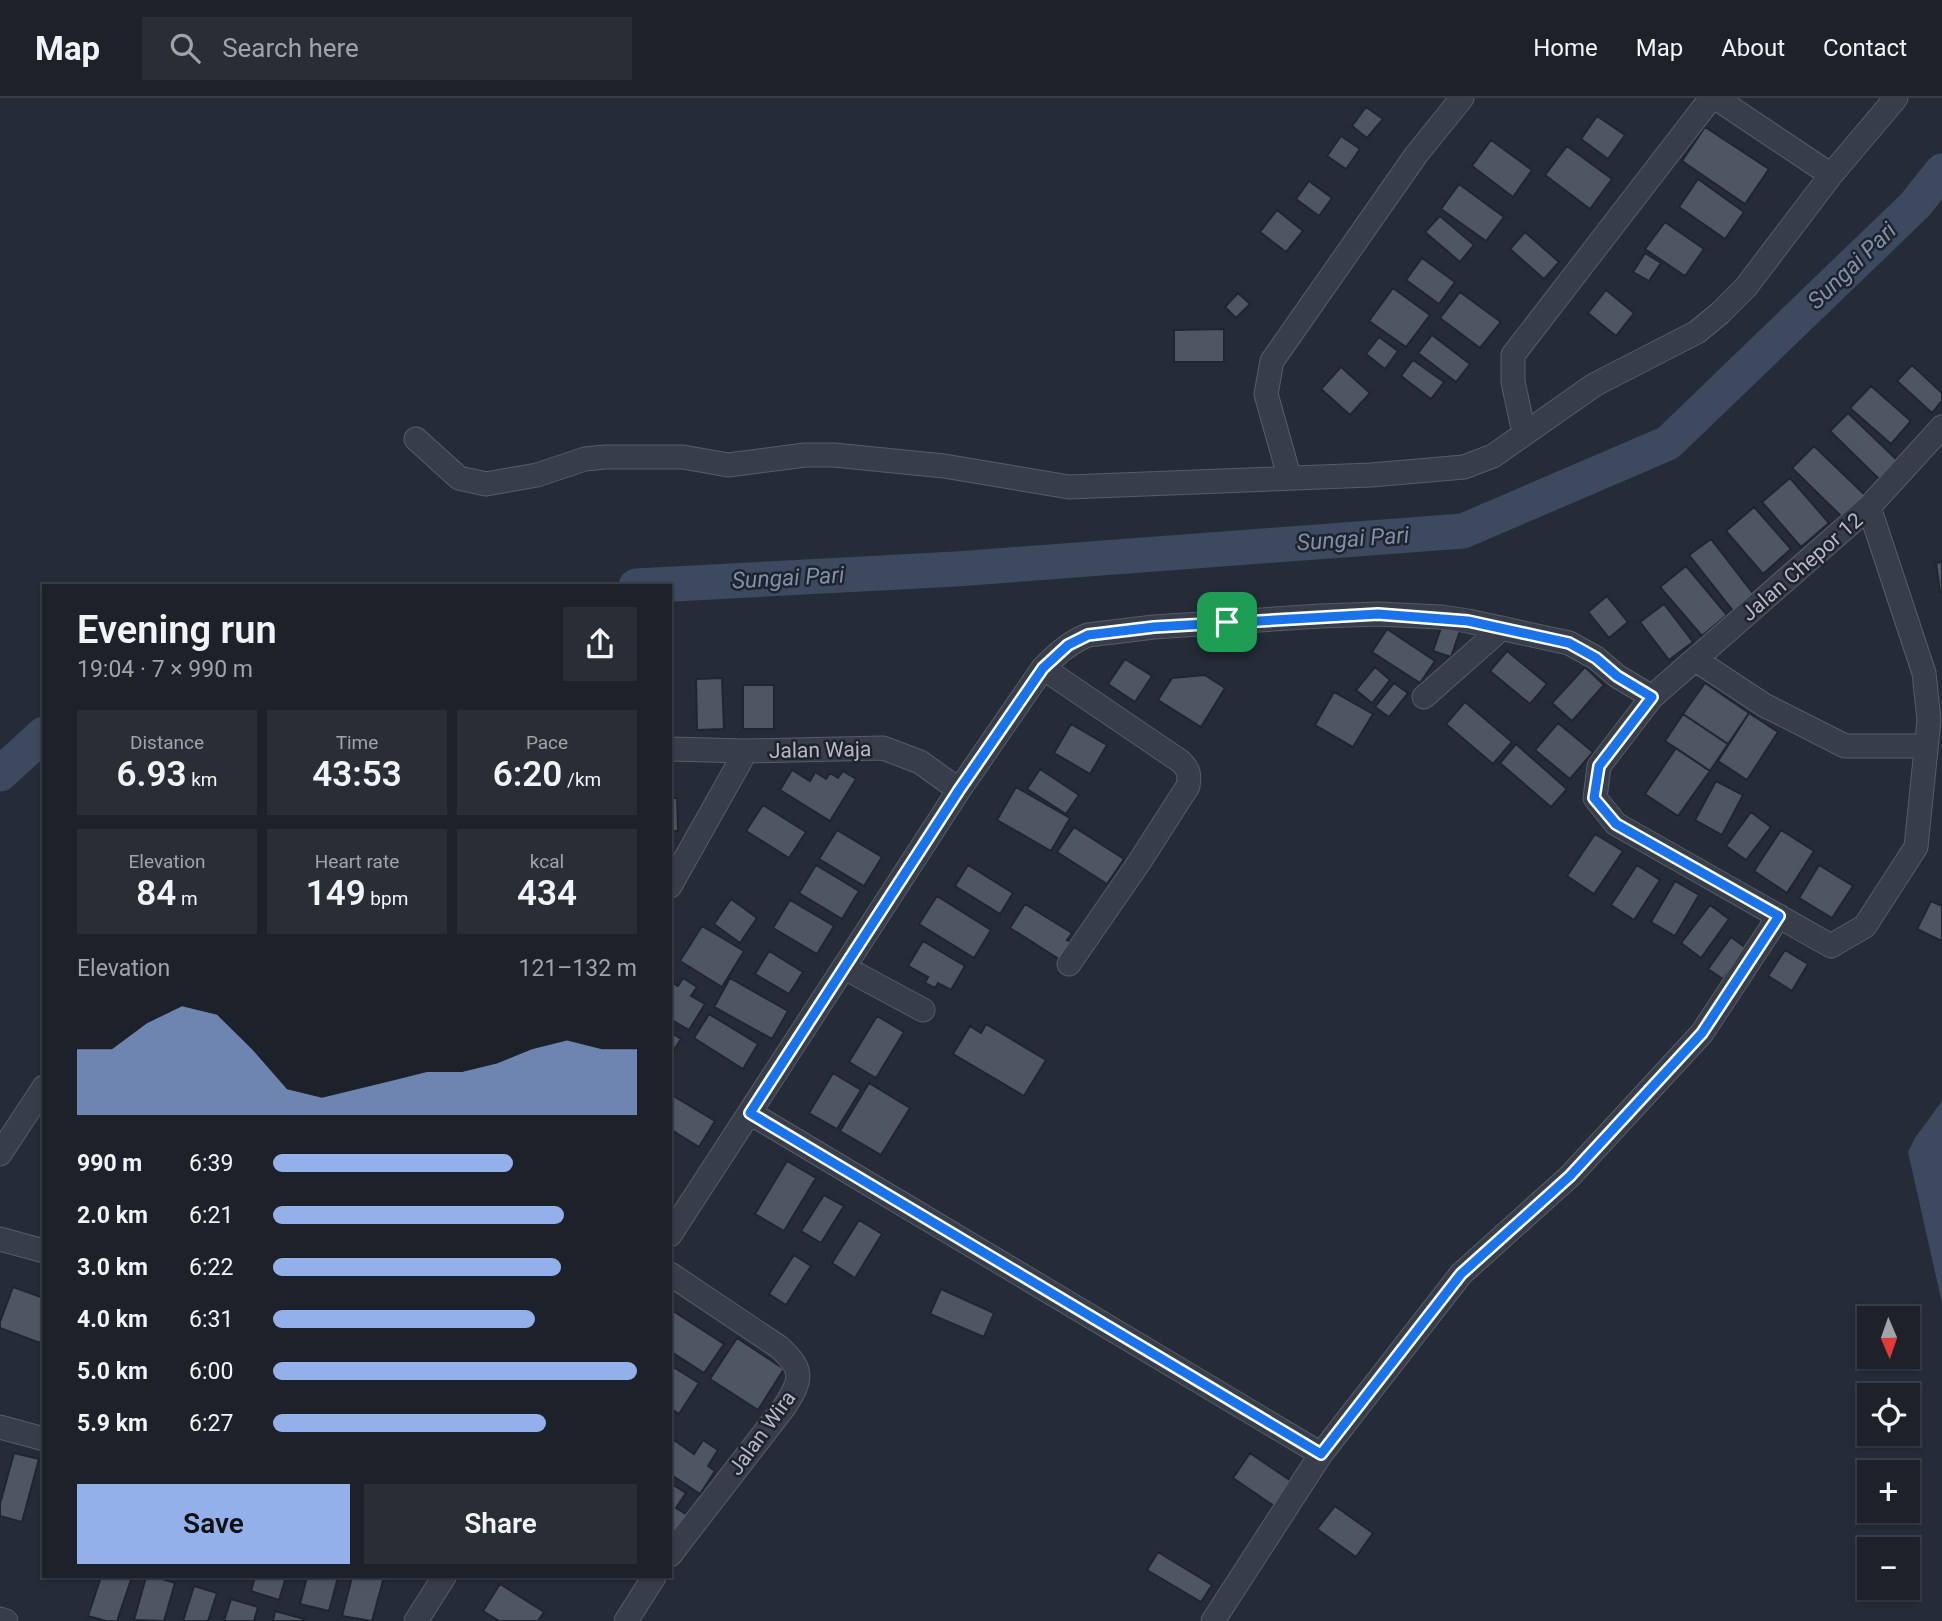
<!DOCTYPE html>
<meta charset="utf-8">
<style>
:root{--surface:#1c212a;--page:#292e36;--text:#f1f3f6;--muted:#a0a3a8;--line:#3a3e47;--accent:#93b0eb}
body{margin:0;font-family:Roboto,sans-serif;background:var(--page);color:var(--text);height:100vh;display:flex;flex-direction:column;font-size:26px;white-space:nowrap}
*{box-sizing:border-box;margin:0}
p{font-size:23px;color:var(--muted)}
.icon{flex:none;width:38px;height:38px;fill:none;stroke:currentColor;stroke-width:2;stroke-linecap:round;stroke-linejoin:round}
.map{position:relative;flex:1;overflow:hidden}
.sheet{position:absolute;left:42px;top:486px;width:630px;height:994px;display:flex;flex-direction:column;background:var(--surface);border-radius:0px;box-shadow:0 2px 5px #0004,0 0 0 2px var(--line)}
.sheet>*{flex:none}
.needle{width:46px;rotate:178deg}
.tools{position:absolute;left:1857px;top:1208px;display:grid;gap:14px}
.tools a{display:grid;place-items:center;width:63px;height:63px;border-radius:0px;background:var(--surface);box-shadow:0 2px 5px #0004,0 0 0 2px var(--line);font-size:35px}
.pin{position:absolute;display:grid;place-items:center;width:60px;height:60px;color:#fff;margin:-30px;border-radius:14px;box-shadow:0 4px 10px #0006}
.round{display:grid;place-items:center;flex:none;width:74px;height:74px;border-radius:0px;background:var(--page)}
.head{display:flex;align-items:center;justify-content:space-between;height:119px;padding:0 35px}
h1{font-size:38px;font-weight:600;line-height:52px}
.metrics{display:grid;grid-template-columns:repeat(3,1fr);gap:10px;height:119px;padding:7px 35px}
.metrics div{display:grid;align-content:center;border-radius:0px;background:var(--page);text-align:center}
.metrics b{font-size:35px;font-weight:600}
.metrics small{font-size:19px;font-weight:400}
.metrics p{font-size:19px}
.chart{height:196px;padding:14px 35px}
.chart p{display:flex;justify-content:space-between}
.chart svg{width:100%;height:126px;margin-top:7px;fill:var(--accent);opacity:.7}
.cta{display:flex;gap:14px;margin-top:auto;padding:14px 35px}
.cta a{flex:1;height:80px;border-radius:0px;background:var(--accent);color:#111;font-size:28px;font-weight:600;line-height:80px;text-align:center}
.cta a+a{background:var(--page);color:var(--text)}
ul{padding:0 35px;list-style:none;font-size:23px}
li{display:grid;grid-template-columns:112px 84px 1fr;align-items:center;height:52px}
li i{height:18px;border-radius:9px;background:var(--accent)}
header{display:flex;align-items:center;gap:42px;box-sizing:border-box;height:98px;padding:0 35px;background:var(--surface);border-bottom:2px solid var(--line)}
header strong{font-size:33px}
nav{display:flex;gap:38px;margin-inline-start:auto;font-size:24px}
.search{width:490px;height:63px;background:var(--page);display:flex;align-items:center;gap:18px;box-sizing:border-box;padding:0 24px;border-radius:0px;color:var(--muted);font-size:26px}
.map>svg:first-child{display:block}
.water{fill:#3d495f}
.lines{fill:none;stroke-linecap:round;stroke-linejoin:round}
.river{stroke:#3d495f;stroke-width:35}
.building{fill:#4e5663;stroke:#202530;stroke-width:2}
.minor-casing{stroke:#575c67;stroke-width:25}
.minor{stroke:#383e49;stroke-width:23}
.route-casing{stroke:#fff;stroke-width:14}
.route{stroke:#1a73e8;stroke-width:9}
.labels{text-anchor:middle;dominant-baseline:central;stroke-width:5;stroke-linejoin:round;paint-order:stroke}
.street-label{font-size:21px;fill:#b4b9c4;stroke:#1e232e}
.water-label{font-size:23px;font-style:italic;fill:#7f8fa9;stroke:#1e232e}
</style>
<header>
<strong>Map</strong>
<div class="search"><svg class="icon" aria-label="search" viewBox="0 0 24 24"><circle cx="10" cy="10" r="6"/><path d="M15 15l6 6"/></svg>Search here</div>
<nav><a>Home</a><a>Map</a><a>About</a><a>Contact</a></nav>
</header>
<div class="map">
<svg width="1942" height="1523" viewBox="0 0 1942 1523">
<rect width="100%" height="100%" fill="#252c38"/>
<!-- water -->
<path class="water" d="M1942 1003V1205L1908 1054 1915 1040Z"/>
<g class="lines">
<!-- river -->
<path class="river" d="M636 488 956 471 1463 433 1668 345 1915 107 1942 73
M0 676 44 636"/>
</g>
<!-- building -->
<path class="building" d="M1366 9 1383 21 1367 40 1352 28Z
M1597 18 1625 37 1608 61 1581 41Z
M1705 29 1769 71 1745 106 1682 63Z
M1341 38 1360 51 1346 71 1327 58Z
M1491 42 1532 72 1513 99 1472 68Z
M1567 48 1612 81 1590 111 1545 77Z
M1698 81 1744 114 1725 141 1679 109Z
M1309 83 1332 100 1319 118 1296 101Z
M1459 86 1504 119 1486 143 1441 111Z
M1277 112 1303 133 1286 154 1260 134Z
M1440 118 1474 147 1460 164 1425 134Z
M1665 124 1704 151 1685 178 1645 151Z
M1525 134 1559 164 1544 181 1510 151Z
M1645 155 1661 165 1649 183 1633 174Z
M1422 160 1455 184 1439 206 1406 182Z
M1393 190 1430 217 1406 249 1369 223Z
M1606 192 1634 215 1616 238 1588 215Z
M1460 194 1501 224 1480 250 1440 220Z
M1238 195 1250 206 1236 220 1225 209Z
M1224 231V264H1174V232Z
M1432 237 1470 266 1456 284 1418 255Z
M1379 239 1398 253 1385 271 1366 256Z
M1413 262 1444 284 1431 301 1401 278Z
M1912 267 1942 295V303L1932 315 1897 283Z
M1341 269 1370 295 1350 317 1321 291Z
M1871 288 1911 323 1891 346 1850 310Z
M1848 315 1897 362 1879 381 1830 333Z
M1814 348 1866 398 1844 421 1792 370Z
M1790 380 1829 425 1801 449 1762 404Z
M1754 409 1791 451 1763 476 1726 433Z
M1711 441 1755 498 1734 514 1689 457Z
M1942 464V494H1940L1936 465Z
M1686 468 1727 517 1702 538 1660 489Z
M1607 498 1628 524 1609 540 1588 514Z
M1664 506 1693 544 1669 562 1640 524Z
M1442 527 1460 533 1451 559 1433 553Z
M1387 531 1435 563 1420 585 1372 554Z
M1507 553 1547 586 1530 606 1490 573Z
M1125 561 1152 578 1135 604 1108 586Z
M1375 569 1390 582 1372 605 1356 592Z
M1585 569 1604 587 1572 623 1552 605Z
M1205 577 1225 590 1201 629 1158 602 1172 580Z
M722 580 724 631 697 632 696 581Z
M1394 585 1408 595 1389 619 1375 609Z
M1705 585 1749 615 1728 646 1683 616Z
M743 587H774V631H743Z
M1334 594 1373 616 1353 649 1315 627Z
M1465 604 1512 644 1493 666 1446 626Z
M1749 615 1778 634 1747 682 1718 663Z
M1683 616 1728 646 1710 673 1665 643Z
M1558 625 1593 654 1570 681 1535 652Z
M1071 626 1107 647 1090 676 1054 655Z
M1516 646 1567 691 1551 709 1500 665Z
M1676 650 1710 673 1678 718 1645 696Z
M1040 671 1079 697 1066 716 1027 691Z
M792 672 810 683 815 674 826 681 830 675 838 680 843 673 856 681 830 723 780 692Z
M1716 683 1743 697 1722 737 1695 722Z
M1016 689 1070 720 1051 753 997 722Z
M670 700H677L678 733H670Z
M763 707 806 734 789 760 746 733Z
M1751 714 1771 729 1746 762 1726 748Z
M1074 729 1124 761 1107 786 1057 754Z
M837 732 882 759 864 788 819 761Z
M1781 732 1814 753 1787 795 1754 773Z
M1595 736 1623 753 1594 796 1567 778Z
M816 767 859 793 842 821 799 795Z
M968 767 1013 795 1000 816 955 788Z
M1637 767 1660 782 1634 822 1611 807Z
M1819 767 1853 788 1832 820 1799 800Z
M1675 783 1699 797 1675 838 1651 824Z
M937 798 991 832 974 860 919 826Z
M731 801 757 820 740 845 714 826Z
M790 802 834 828 817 856 773 830Z
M1931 803 1942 808V843L1917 831Z
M1025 806 1072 835 1067 842 1074 845 1062 863 1010 830Z
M1710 807 1729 821 1701 860 1681 845Z
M702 828 744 853 722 889 680 863Z
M1731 839 1746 850 1723 881 1708 871Z
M923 843 965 868 951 892 938 885 935 890 925 885 928 879 908 868Z
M1785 852 1808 866 1792 893 1768 878Z
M769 853 803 874 789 896 755 876Z
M683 880 697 889 691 898 705 906 689 932 670 921V884L678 888Z
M730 880 788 913 772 941 714 909Z
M709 916 758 946 743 971 694 940Z
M877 918 904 934 876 980 849 964Z
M986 926 1046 962 1024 998 953 956 970 928 981 935Z
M670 934 681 941 670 958Z
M833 975 861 992 837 1031 809 1015Z
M869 985 910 1010 881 1057 840 1033Z
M670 996 715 1023 699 1049 670 1031Z
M787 1063 816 1080 784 1133 755 1116Z
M824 1097 844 1108 821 1145 801 1133Z
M859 1122 882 1136 855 1180 832 1165Z
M794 1157 811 1168 786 1207 769 1196Z
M13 1189 44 1200V1235L40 1245 0 1230V1224Z
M941 1191 994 1215 984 1239 930 1216Z
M670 1211 724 1246 704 1275 670 1253Z
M737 1240 784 1271 758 1312 710 1281Z
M670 1267 699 1285 679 1316 670 1310Z
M674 1342 694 1356 703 1342 718 1352 708 1368 715 1373 700 1396 670 1376V1348Z
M14 1355 39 1361 22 1424 0 1418V1406Z
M1250 1355 1291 1383 1274 1408 1233 1380Z
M670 1385 686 1395 676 1410 689 1418 670 1442Z
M1335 1408 1373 1435 1356 1459 1317 1431Z
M1158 1454 1212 1487 1201 1504 1147 1472Z
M101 1479H132L117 1523H106L88 1518Z
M146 1479H156L175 1485 164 1523 134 1522Z
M255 1479H286L279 1502 251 1493Z
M307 1479H338L329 1513 300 1506Z
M352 1479H384L372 1523 342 1518Z
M500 1486 544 1514 538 1523H499L483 1513Z
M194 1488 217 1495 208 1523H183Z
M231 1501 258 1509 254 1523H224Z
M275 1513 304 1521 303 1523H273Z"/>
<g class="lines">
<defs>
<path id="minor" d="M1716 0 1831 77
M1524 335 1513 284V257L1711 0
M416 341 459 380 486 386 537 377 585 361 605 359H683L728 367 805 357H834L944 368 1069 389 1371 377 1464 369 1493 358 1594 287 1697 234 1720 215 1746 189 1831 77 1896 0
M1289 378 1266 296 1272 263 1416 57 1462 0
M1869 409 1924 575 1929 622 1916 749 1865 828 1831 848 1616 726 1595 700 1599 668 1652 599 1869 409 1942 329
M1696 562 1764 607 1845 648H1926
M1043 570 1180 663C1189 671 1190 677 1188 688L1140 763 1069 866
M1424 599 1502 530
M670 651 746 653 883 650 920 664 959 692
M670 788 746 653
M845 870 923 912
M750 1015 1321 1356
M0 1056 44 989
M670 1137 959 692 1043 570C1057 556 1070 544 1088 537L1154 529 1320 518 1378 516 1441 519 1468 523 1569 545 1596 560 1617 578 1652 599
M0 1141 44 1153
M670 1176 779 1249C803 1271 803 1280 785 1308L670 1457
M0 1329 44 1341
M0 1521 6 1523
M416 1523 444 1479
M626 1523 654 1479
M1213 1523 1321 1356 1461 1176 1570 1078 1702 935 1779 818"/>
</defs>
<!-- minor casing -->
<use href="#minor" class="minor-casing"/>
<!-- minor -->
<use href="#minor" class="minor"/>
</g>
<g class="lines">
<defs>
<path id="route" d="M1378 516 1468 523 1569 545 1596 560 1617 578 1652 599 1599 668 1594 700 1616 726 1779 818 1702 935 1570 1078 1461 1176 1321 1356 750 1015 959 692 1043 570 1068 547 1088 537 1154 529Z"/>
</defs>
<!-- route casing -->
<use href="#route" class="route-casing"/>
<!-- route -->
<use href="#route" class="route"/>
</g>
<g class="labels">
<!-- street labels -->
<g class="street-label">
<text transform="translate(1802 469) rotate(-41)">Jalan Chepor 12</text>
<text transform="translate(820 652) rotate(-1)">Jalan Waja</text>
<text transform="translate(762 1335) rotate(-54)">Jalan Wira</text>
</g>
<!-- water labels -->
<g class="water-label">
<text transform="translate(1852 168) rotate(-44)">Sungai Pari</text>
<text transform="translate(1353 441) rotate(-4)">Sungai Pari</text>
<text transform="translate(788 480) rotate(-3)">Sungai Pari</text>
</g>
</g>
</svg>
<div class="tools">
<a><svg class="needle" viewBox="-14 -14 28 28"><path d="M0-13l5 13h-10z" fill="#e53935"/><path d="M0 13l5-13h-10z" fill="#a0a3a8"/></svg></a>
<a><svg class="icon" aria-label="locate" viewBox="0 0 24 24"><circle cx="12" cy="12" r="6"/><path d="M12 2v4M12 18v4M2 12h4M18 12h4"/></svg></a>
<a>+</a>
<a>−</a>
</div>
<div class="pin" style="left:1227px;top:524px;background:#1e9e55"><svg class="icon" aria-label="arrive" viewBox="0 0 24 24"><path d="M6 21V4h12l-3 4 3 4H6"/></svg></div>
<section class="sheet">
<div class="head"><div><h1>Evening run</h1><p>19:04 · 7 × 990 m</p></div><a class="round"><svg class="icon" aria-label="share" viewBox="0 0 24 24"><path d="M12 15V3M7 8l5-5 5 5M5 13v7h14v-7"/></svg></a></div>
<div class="metrics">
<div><p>Distance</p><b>6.93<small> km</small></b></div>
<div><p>Time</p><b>43:53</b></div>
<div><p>Pace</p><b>6:20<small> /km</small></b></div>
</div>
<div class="metrics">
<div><p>Elevation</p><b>84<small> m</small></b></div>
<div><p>Heart rate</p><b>149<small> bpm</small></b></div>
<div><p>kcal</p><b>434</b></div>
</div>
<div class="chart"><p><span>Elevation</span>121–132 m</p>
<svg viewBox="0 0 160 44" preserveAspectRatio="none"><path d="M0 44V21L10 21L20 12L30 6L40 9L50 21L60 35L70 38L80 35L90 32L100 29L110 29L120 26L130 21L140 18L150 21L160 21V44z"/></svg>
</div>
<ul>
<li><b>990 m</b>6:39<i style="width:66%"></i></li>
<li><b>2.0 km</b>6:21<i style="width:80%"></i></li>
<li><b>3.0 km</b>6:22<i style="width:79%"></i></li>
<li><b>4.0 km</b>6:31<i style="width:72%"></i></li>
<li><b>5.0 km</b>6:00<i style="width:100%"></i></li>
<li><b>5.9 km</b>6:27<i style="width:75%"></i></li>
</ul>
<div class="cta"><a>Save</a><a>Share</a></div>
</section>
</div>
